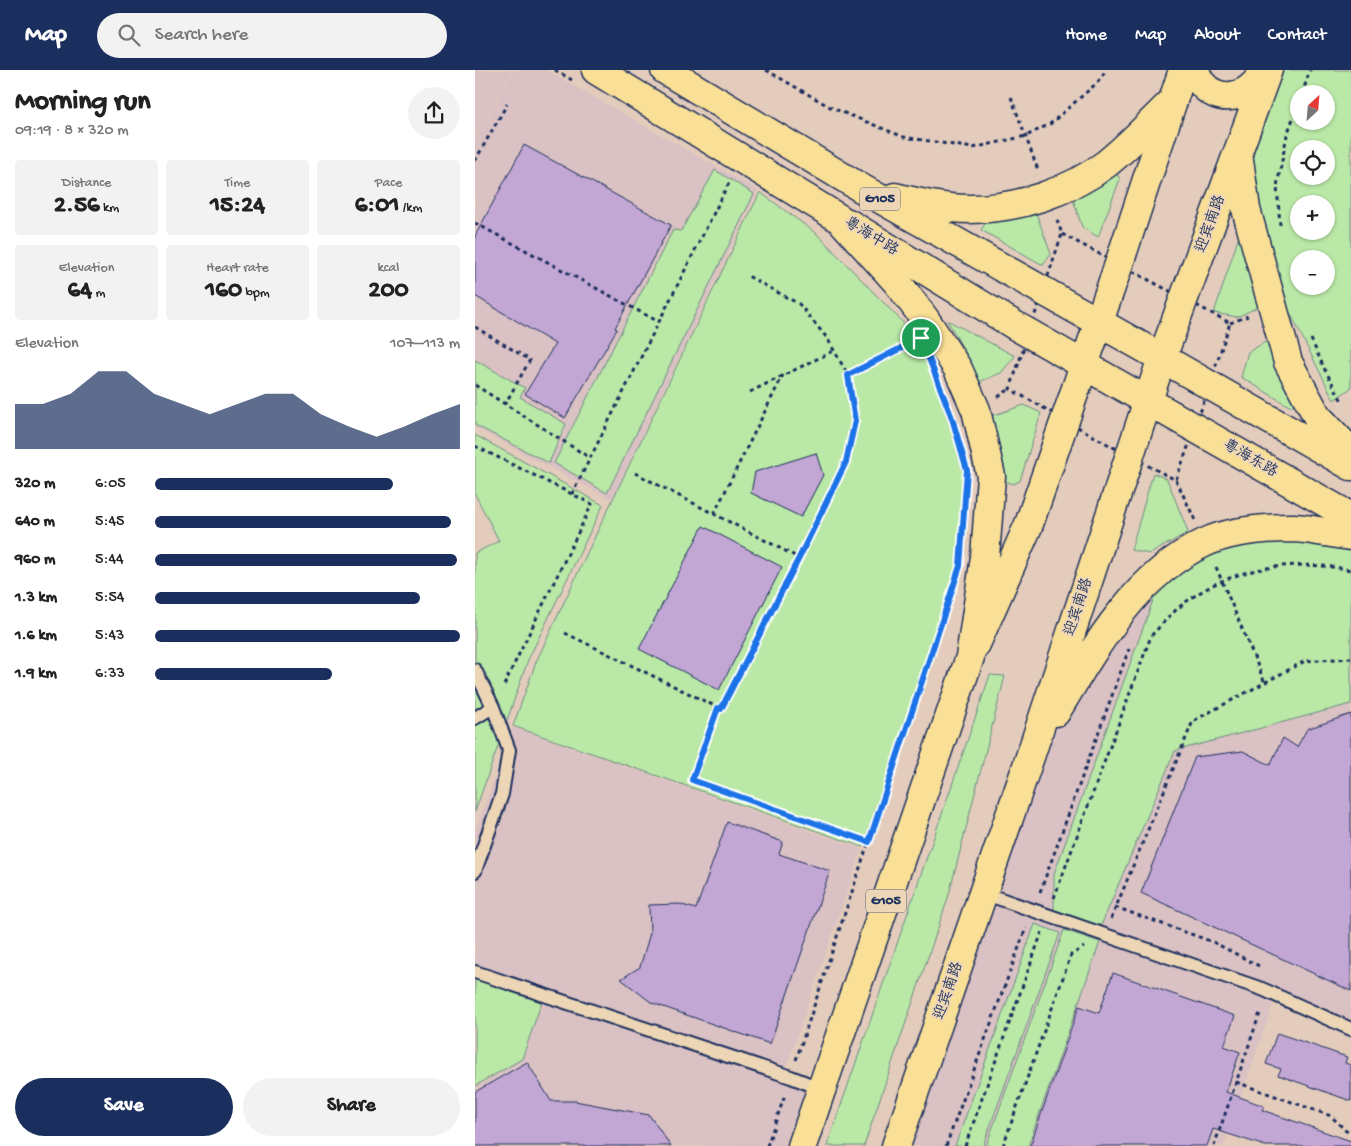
<!DOCTYPE html>
<meta charset="utf-8">
<style>
:root{--surface:#fff;--page:#f2f2f2;--text:#222;--muted:#767676;--accent:#1b2f5e}
body{margin:0;font-family:"Gochi Hand","LXGW WenKai TC",sans-serif;background:var(--page);color:var(--text);height:100vh;display:flex;flex-direction:column;font-size:19px;white-space:nowrap}
*{box-sizing:border-box;margin:0}
p{font-size:16px;color:var(--muted)}
.icon{flex:none;width:28px;height:28px;fill:none;stroke:currentColor;stroke-width:2;stroke-linecap:round;stroke-linejoin:round}
.map{position:relative;flex:1;overflow:hidden}
.drawer{display:flex;flex-direction:column;background:var(--surface);width:475px}
.drawer>*{flex:none}
.needle{width:32px;rotate:26deg}
.controls{position:absolute;left:815px;top:15px;display:grid;gap:10px}
.controls a{display:grid;place-items:center;width:45px;height:45px;border-radius:50%;background:var(--surface);box-shadow:0 1px 4px #0004;font-size:25px}
.pin{position:absolute;display:grid;place-items:center;width:42px;height:42px;color:#fff;margin:-21px;border:2px solid #fff;border-radius:50%;box-shadow:0 1px 5px #0007}
.round{display:grid;place-items:center;flex:none;width:52px;height:52px;border-radius:26px;background:var(--page)}
.overview{display:flex;align-items:center;justify-content:space-between;height:85px;padding:0 15px}
h1{font-size:28px;font-weight:700;line-height:38px}
.figures{display:grid;grid-template-columns:repeat(3,1fr);gap:8px;height:85px;padding:5px 15px}
.figures div{display:grid;align-content:center;border-radius:5px;background:var(--page);text-align:center}
.figures b{font-size:25px;font-weight:700}
.figures small{font-size:14px;font-weight:400}
.figures p{font-size:14px}
.chart{height:140px;padding:10px 15px}
.chart p{display:flex;justify-content:space-between}
.chart svg{width:100%;height:90px;margin-top:5px;fill:var(--accent);opacity:.7}
.action{display:flex;gap:10px;margin-top:auto;padding:10px 15px}
.action a{flex:1;height:58px;border-radius:30px;background:var(--accent);color:#fff;font-size:20px;font-weight:700;line-height:58px;text-align:center}
.action a+a{background:var(--page);color:var(--text)}
ul{padding:0 15px;list-style:none;font-size:16px}
li{display:grid;grid-template-columns:80px 60px 1fr;align-items:center;height:38px}
li i{height:12px;border-radius:6px;background:var(--accent)}
header{display:flex;align-items:center;gap:30px;box-sizing:border-box;height:70px;padding:0 25px;background:var(--accent);color:#fff}
header strong{font-size:24px}
nav{display:flex;gap:28px;margin-inline-start:auto;font-size:18px}
.search{width:350px;height:45px;background:var(--page);display:flex;align-items:center;gap:12px;box-sizing:border-box;padding:0 18px;border-radius:28px;color:var(--muted);font-size:19px}
main{display:flex;flex:1;min-height:0}
.map>svg:first-child{display:block}
.built{fill:#dac1c3}
.green{fill:#bae8a6;stroke:#6a8c82;fill-rule:evenodd}
.building{fill:#c2a6d3;stroke:#1b2f5e}
.lines{fill:none;stroke-linecap:round;stroke-linejoin:round}
.service-casing{stroke:#1b2f5e;stroke-width:16}
.primary-casing{stroke:#1b2f5e;stroke-width:31}
.trunk-casing{stroke:#1b2f5e;stroke-width:31}
.path{stroke:#1b2f5e;stroke-width:3;stroke-dasharray:4 4;stroke-linecap:butt}
.service{stroke:#edd6b6;stroke-width:12}
.primary{stroke:#fadf96;stroke-width:28}
.trunk{stroke:#fadf96;stroke-width:28}
.route-casing{stroke:#fff;stroke-width:10}
.route{stroke:#1a73e8;stroke-width:6}
.labels{text-anchor:middle;dominant-baseline:central;stroke-width:4;stroke-linejoin:round;paint-order:stroke}
.shield{fill:#edd6b6;stroke:#5a6178;stroke-width:1}
.shield-label{font-size:14px;font-weight:bold;fill:#1b2f5e}
.street-label{font-size:15px;fill:#1b2f5e;stroke:#edd6b6}
</style>
<header>
<strong>Map</strong>
<div class="search"><svg class="icon" aria-label="search" viewBox="0 0 24 24"><circle cx="10" cy="10" r="6"/><path d="M15 15l6 6"/></svg>Search here</div>
<nav><a>Home</a><a>Map</a><a>About</a><a>Contact</a></nav>
</header>
<main>
<section class="drawer">
<div class="overview"><div><h1>Morning run</h1><p>09:19 · 8 × 320 m</p></div><a class="round"><svg class="icon" aria-label="share" viewBox="0 0 24 24"><path d="M12 15V3M7 8l5-5 5 5M5 13v7h14v-7"/></svg></a></div>
<div class="figures">
<div><p>Distance</p><b>2.56<small> km</small></b></div>
<div><p>Time</p><b>15:24</b></div>
<div><p>Pace</p><b>6:01<small> /km</small></b></div>
</div>
<div class="figures">
<div><p>Elevation</p><b>64<small> m</small></b></div>
<div><p>Heart rate</p><b>160<small> bpm</small></b></div>
<div><p>kcal</p><b>200</b></div>
</div>
<div class="chart"><p><span>Elevation</span>107–113 m</p>
<svg viewBox="0 0 160 44" preserveAspectRatio="none"><path d="M0 44V22L10 22L20 17L30 6L40 6L50 17L60 22L70 27L80 22L90 17L100 17L110 27L120 33L130 38L140 33L150 27L160 22V44z"/></svg>
</div>
<ul>
<li><b>320 m</b>6:05<i style="width:78%"></i></li>
<li><b>640 m</b>5:45<i style="width:97%"></i></li>
<li><b>960 m</b>5:44<i style="width:99%"></i></li>
<li><b>1.3 km</b>5:54<i style="width:87%"></i></li>
<li><b>1.6 km</b>5:43<i style="width:100%"></i></li>
<li><b>1.9 km</b>6:33<i style="width:58%"></i></li>
</ul>
<div class="action"><a>Save</a><a>Share</a></div>
</section>
<div class="map">
<svg width="876" height="1076" viewBox="0 0 876 1076">
<rect width="100%" height="100%" fill="#e4ccbc"/>
<filter id="ink" filterUnits="userSpaceOnUse"><feTurbulence type="fractalNoise" baseFrequency=".02" numOctaves="2"/><feDisplacementMap in="SourceGraphic" scale="10" xChannelSelector="R" yChannelSelector="G"/><feConvolveMatrix kernelMatrix="1 2 1 2 8 2 1 2 1" color-interpolation-filters="sRGB"/></filter>
<g filter="url(#ink)">
<!-- built -->
<path class="built" d="M0 0H38L0 66Z
M39 0H71L283 120 137 430 0 358V68Z
M876 467V961L801 926 749 1076H420L556 684 669 517Z
M38 657 387 779 309 1003 0 900V761Z
M0 901 346 1019 326 1076H0Z"/>
<!-- green -->
<path class="green" d="M797 0H876V318L859 330 808 229 776 103 777 53ZM824 24H851V51H824ZM824 79H851V106H824ZM824 134H851V161H824ZM824 189H851V216H824Z
M240 100 279 124 132 423 79 393 198 160 206 161Z
M639 100 645 109 623 167 607 157 597 126Z
M285 122 342 164 441 266 454 294 477 360 489 405 483 494 456 579 388 777 38 656 61 592 115 477Z
M560 140 576 184 568 195 506 160 511 152Z
M773 165 785 236 762 247 739 243 764 166Z
M472 250 540 286 526 303 504 312 489 280Z
M794 270 829 332 814 336 766 307 773 282Z
M0 290 50 318 45 327 91 354 74 393 0 355Z
M549 335 566 343 545 411 538 414 528 410 524 373 516 346Z
M0 365 128 435 53 590 0 742V483L24 471 0 424Z
M678 403 692 409 713 462 675 484 656 480Z
M754 467 876 470V634L700 681 625 858 579 840V804L685 511Z
M515 605 530 606 473 828 389 1076H352Z
M560 854 585 863 508 1076H480Z
M589 860 625 872 553 1076H511Z
M0 908 67 931 47 989 0 1016Z"/>
<!-- building -->
<path class="building" d="M49 75 196 155 140 258 142 259 90 348 50 324 80 274 0 226V166Z
M341 383 348 405 326 447 276 423 280 402Z
M228 456 307 497 244 620 164 579Z
M876 644V921L666 823 720 687 768 681 795 695 808 668 822 677 832 659Z
M252 752 308 772 304 784 355 801 295 974 177 933 146 909 165 897 175 863 174 835 204 834 221 839Z
M638 903 760 946 749 976 765 982 751 1022 789 1036 787 1040 876 1071V1076H790L738 1059 732 1076H555L604 936 624 943Z
M802 963 872 987 870 993 876 995V1031L803 1005 806 999 791 994Z
M52 992 76 1031H100L174 1045 196 1076H0V1022Z"/>
<g class="lines">
<defs>
<path id="service" d="M0 600 18 637 34 680 27 724 0 801
M0 648 18 637
M508 823 787 919 876 959
M0 902 316 1007 347 1019"/>
<path id="primary" d="M720 0C727 23 749 33 771 21 779 16 785 8 790 1
M793 0 687 288 876 396
M763 83 771 139 813 292 842 346 876 382
M373 153 541 256 876 447
M501 574 554 454 644 194 708 0"/>
<path id="trunk" d="M121 0 365 149 422 212 450 249 483 299 501 340 516 406 510 487 495 587 327 1076
M190 0 386 118 687 288 556 684 421 1076
M420 127C445 133 470 139 495 139 542 139 594 122 631 94 655 75 676 52 698 31
M581 642C618 580 661 504 729 473 756 460 790 458 819 458 838 459 858 464 876 466"/>
</defs>
<!-- service casing -->
<use href="#service" class="service-casing"/>
<!-- primary casing -->
<use href="#primary" class="primary-casing"/>
<!-- trunk casing -->
<use href="#trunk" class="trunk-casing"/>
<!-- path -->
<path class="path" d="M80 0 97 10
M291 0 357 38 429 67 498 78 551 66 575 54 623 12 631 0
M827 24 835 0
M536 27 563 100
M0 91 32 34
M582 150 587 164
M0 153 184 252
M805 155 802 116 812 65 824 32
M587 164 755 253 720 358 701 410 654 386 535 319Z
M755 253 773 246
M0 257 55 290 30 334
M836 269 850 300 868 333
M373 305 435 274
M0 315 115 388
M275 322 358 281
M523 327 535 319
M0 376 117 434 29 615
M160 403 324 488 371 392 380 351 373 305 352 268 324 234 271 205
M701 410 720 450
M97 424 255 111
M239 444 308 305
M741 497 790 613
M90 563 246 639 323 488
M243 638 217 710 394 772
M565 822 654 579
M579 828 676 566C688 553 700 539 715 529 761 496 821 489 876 500
M640 837 738 872 784 896
M636 849 718 651 830 591 876 588
M321 990 476 524
M761 1012 856 1046 871 1061 876 1063
M292 1076 310 1025
M471 1076 551 858
M490 1076 567 862
M528 1076 596 885 609 877
M739 1076 786 940"/>
<!-- service -->
<use href="#service" class="service"/>
<!-- primary -->
<use href="#primary" class="primary"/>
<!-- trunk -->
<use href="#trunk" class="trunk"/>
</g>
</g>
<g class="lines" filter="url(#ink)">
<defs>
<path id="route" d="M446 268 477 348 492 400 485 496 394 772 217 710 243 638 246 639 324 488 371 392 380 351 373 305Z"/>
</defs>
<!-- route casing -->
<use href="#route" class="route-casing"/>
<!-- route -->
<use href="#route" class="route"/>
</g>
<g class="labels">
<!-- shield labels -->
<g class="shield">
<rect x="385" y="117.5" width="40" height="23" rx="4"/>
<rect x="391" y="819.5" width="40" height="23" rx="4"/>
</g>
<g class="shield-label">
<text x="405" y="129">G105</text>
<text x="411" y="831">G105</text>
</g>
<!-- street labels -->
<g class="street-label">
<text transform="translate(736 154) rotate(-70)">迎宾南路</text>
<text transform="translate(396 167) rotate(31)">粤海中路</text>
<text transform="translate(775 389) rotate(30)">粤海东路</text>
<text transform="translate(604 537) rotate(-72)">迎宾南路</text>
<text transform="translate(474 921) rotate(-71)">迎宾南路</text>
</g>
</g>
</svg>
<div class="controls">
<a><svg class="needle" viewBox="-14 -14 28 28"><path d="M0-13l5 13h-10z" fill="#e53935"/><path d="M0 13l5-13h-10z" fill="#767676"/></svg></a>
<a><svg class="icon" aria-label="locate" viewBox="0 0 24 24"><circle cx="12" cy="12" r="6"/><path d="M12 2v4M12 18v4M2 12h4M18 12h4"/></svg></a>
<a>+</a>
<a>−</a>
</div>
<div class="pin" style="left:446px;top:268px;background:#1e9e55"><svg class="icon" aria-label="arrive" viewBox="0 0 24 24"><path d="M6 21V4h12l-3 4 3 4H6"/></svg></div>
</div>
</main>
